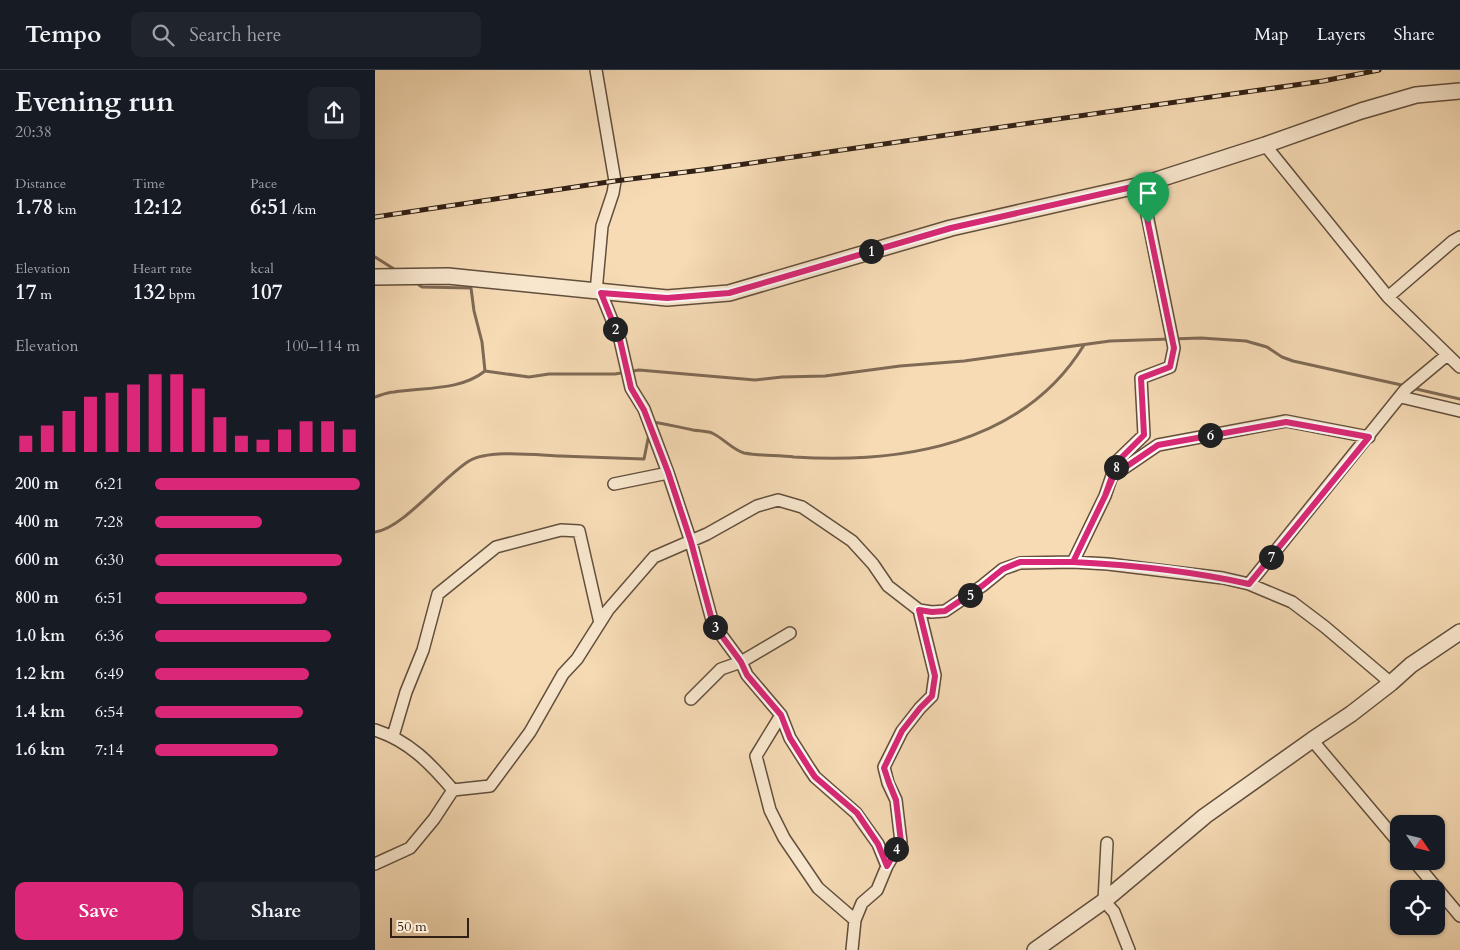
<!DOCTYPE html>
<meta charset="utf-8">
<style>
:root{--surface:#171b24;--page:#20242c;--text:#f1f3f6;--muted:#9ea1a6;--line:#363941;--accent:#db2777}
body{margin:0;font-family:Cardo,serif;background:var(--page);color:var(--text);height:100vh;display:flex;flex-direction:column;font-size:19px;white-space:nowrap}
*{box-sizing:border-box;margin:0}
p{font-size:16px;color:var(--muted)}
.icon{flex:none;width:28px;height:28px;fill:none;stroke:currentColor;stroke-width:2;stroke-linecap:round;stroke-linejoin:round}
.map{position:relative;flex:1;overflow:hidden}
.panel{display:flex;flex-direction:column;background:var(--surface);width:375px}
.panel>*{flex:none}
.needle{width:32px;rotate:125deg}
.controls{position:absolute;left:1015px;top:745px;display:grid;gap:10px}
.controls a{display:grid;place-items:center;width:55px;height:55px;border-radius:10px;background:var(--surface);box-shadow:0 1px 4px #0004;font-size:25px}
.scale{position:absolute;left:15px;bottom:12px;width:79px;box-sizing:border-box;padding-left:5px;border:2px solid #312015;border-top:0;font-size:14px;line-height:18px;white-space:nowrap;color:#312015;-webkit-text-stroke:4px #f9e8cf;paint-order:stroke}
.pin{position:absolute;display:grid;place-items:center;width:42px;height:42px;color:#fff;margin:-51px -21px;border-radius:50% 50% 50% 0;rotate:-45deg;box-shadow:0 0 5px #0007}
.pin .icon{rotate:45deg}
.km{position:absolute;width:25px;height:25px;margin:-12px;border-radius:50%;background:#222;color:#fff;font-size:14px;line-height:25px;text-align:center}
.round{display:grid;place-items:center;flex:none;width:52px;height:52px;border-radius:10px;background:var(--page)}
.overview{display:flex;align-items:center;justify-content:space-between;height:85px;padding:0 15px}
h1{font-size:28px;font-weight:800;line-height:38px}
.figures{display:grid;grid-template-columns:repeat(3,1fr);gap:8px;height:85px;padding:5px 15px}
.figures div{display:grid;align-content:center}
.figures b{font-size:21px;font-weight:800}
.figures small{font-size:14px;font-weight:400}
.figures p{font-size:14px}
.chart{height:140px;padding:10px 15px}
.chart p{display:flex;justify-content:space-between}
.chart svg{width:100%;height:90px;margin-top:5px;stroke:var(--accent);stroke-width:6}
.action{display:flex;gap:10px;margin-top:auto;padding:10px 15px}
.action a{flex:1;height:58px;border-radius:10px;background:var(--accent);color:#fff;font-size:20px;font-weight:800;line-height:58px;text-align:center}
.action a+a{background:var(--page);color:var(--text)}
ul{padding:0 15px;list-style:none;font-size:16px}
li{display:grid;grid-template-columns:80px 60px 1fr;align-items:center;height:38px}
li i{height:12px;border-radius:6px;background:var(--accent)}
header{display:flex;align-items:center;gap:30px;box-sizing:border-box;height:70px;padding:0 25px;background:var(--surface);border-bottom:1px solid var(--line)}
header strong{font-size:24px}
nav{display:flex;gap:28px;margin-inline-start:auto;font-size:18px}
.search{width:350px;height:45px;background:var(--page);display:flex;align-items:center;gap:12px;box-sizing:border-box;padding:0 18px;border-radius:10px;color:var(--muted);font-size:19px}
main{display:flex;flex:1;min-height:0}
.map>svg:first-child{display:block}
.lines{fill:none;stroke-linecap:round;stroke-linejoin:round}
.stream{stroke:#7f6a55;stroke-width:3}
.minor-casing{stroke:#624f3d;stroke-width:14}
.tertiary-casing{stroke:#624f3d;stroke-width:18}
.minor{stroke:#f9e8cf;stroke-width:11}
.tertiary{stroke:#f9e8cf;stroke-width:15}
.rail-casing{stroke:#312015;stroke-width:5}
.rail{stroke:#f9e8cf;stroke-width:3;stroke-dasharray:9;stroke-linecap:butt}
.route-casing{stroke:#fff;stroke-width:10}
.route{stroke:#db2777;stroke-width:6}
</style>
<header>
<strong>Tempo</strong>
<div class="search"><svg class="icon" aria-label="search" viewBox="0 0 24 24"><circle cx="10" cy="10" r="6"/><path d="M15 15l6 6"/></svg>Search here</div>
<nav><a>Map</a><a>Layers</a><a>Share</a></nav>
</header>
<main>
<section class="panel">
<div class="overview"><div><h1>Evening run</h1><p>20:38</p></div><a class="round"><svg class="icon" aria-label="share" viewBox="0 0 24 24"><path d="M12 15V3M7 8l5-5 5 5M5 13v7h14v-7"/></svg></a></div>
<div class="figures">
<div><p>Distance</p><b>1.78<small> km</small></b></div>
<div><p>Time</p><b>12:12</b></div>
<div><p>Pace</p><b>6:51<small> /km</small></b></div>
</div>
<div class="figures">
<div><p>Elevation</p><b>17<small> m</small></b></div>
<div><p>Heart rate</p><b>132<small> bpm</small></b></div>
<div><p>kcal</p><b>107</b></div>
</div>
<div class="chart"><p><span>Elevation</span>100–114 m</p>
<svg viewBox="0 0 160 44" preserveAspectRatio="none"><path d="M5 44V36M15 44V31M25 44V24M35 44V17M45 44V15M55 44V11M65 44V6M75 44V6M85 44V13M95 44V27M105 44V36M115 44V38M125 44V33M135 44V29M145 44V29M155 44V33"/></svg>
</div>
<ul>
<li><b>200 m</b>6:21<i style="width:100%"></i></li>
<li><b>400 m</b>7:28<i style="width:52%"></i></li>
<li><b>600 m</b>6:30<i style="width:91%"></i></li>
<li><b>800 m</b>6:51<i style="width:74%"></i></li>
<li><b>1.0 km</b>6:36<i style="width:86%"></i></li>
<li><b>1.2 km</b>6:49<i style="width:75%"></i></li>
<li><b>1.4 km</b>6:54<i style="width:72%"></i></li>
<li><b>1.6 km</b>7:14<i style="width:60%"></i></li>
</ul>
<div class="action"><a>Save</a><a>Share</a></div>
</section>
<div class="map">
<svg width="1085" height="880" viewBox="0 0 1085 880">
<rect width="100%" height="100%" fill="#f6dbb5"/>
<filter id="stains"><feTurbulence type="fractalNoise" baseFrequency=".004" numOctaves="4"/><feColorMatrix values="0 0 0 0 .2 0 0 0 0 .09 0 0 0 0 .02 0 0 0 .5 -.17"/></filter>
<radialGradient id="worn" r=".72"><stop offset=".6" stop-color="#630" stop-opacity="0"/><stop offset="1" stop-color="#630" stop-opacity=".3"/></radialGradient>
<g class="lines">
<!-- stream -->
<path class="stream" d="M0 187 19 199
M44 215 47 217 96 218 99 241 107 272 110 301
M1037 318 1085 329
M0 327C6 325 13 322 19 322 49 317 85 321 110 301L154 307 174 304H240L264 300 380 310 407 307 450 306 525 296 589 291 735 271 826 268 871 271 892 277 907 287 918 291 1031 316
M277 352C291 354 304 357 318 360 324 361 331 361 337 363 348 368 358 380 369 383 385 386 403 385 419 387 526 394 648 375 709 275
M0 462C27 459 68 407 94 391 113 379 162 385 185 386 213 387 241 388 269 389L274 364"/>
<defs>
<path id="minor" d="M221 0 240 111 238 123 227 156 221 222
M890 75 1013 227 1085 297
M226 223 245 270 256 318 269 339 293 403 316 472 338 554 366 592 372 605 406 645 415 668 434 698 440 707 481 743 503 774 512 796
M1013 227 1078 171 1085 167
M1026 327 1085 341
M739 405 783 375 911 351 994 367
M239 414 293 403
M698 492 730 426 742 391 769 365 766 308 795 297 799 278 766 115
M874 514 1030 320 1072 285
M316 629 346 599 366 592 415 563
M406 645 381 686 395 740 409 768 443 818 480 850
M0 660C34 671 55 693 78 720
M18 666 31 622 48 580 63 524 121 477 186 460 204 461 225 553
M937 670 1024 773
M732 773 729 831 739 842 754 880
M1039 791 1085 846
M0 794 35 778 59 749 78 720 115 716 155 662 188 604 202 589 233 540 279 487 332 464 382 436 403 430 427 437 477 471 498 494 513 516 544 540 557 542 570 541 607 516 628 499 645 493 698 492 733 494 848 508 874 514 917 532 950 557 1016 613
M477 880 480 850 487 833 502 820 512 796 526 772 521 730 513 713 509 697 527 661 545 638 557 626 560 605 544 540"/>
<path id="tertiary" d="M0 207 73 206 292 228 354 223 576 158 766 115 890 75 986 41 1041 25 1085 21
M660 880 729 831 830 746 937 670 976 644 1016 613 1036 595 1085 562"/>
</defs>
<!-- minor casing -->
<use href="#minor" class="minor-casing"/>
<!-- tertiary casing -->
<use href="#tertiary" class="tertiary-casing"/>
<!-- minor -->
<use href="#minor" class="minor"/>
<!-- tertiary -->
<use href="#tertiary" class="tertiary"/>
<defs>
<path id="rail" d="M0 147 240 111 335 99 948 11 1004 0"/>
</defs>
<!-- rail casing -->
<use href="#rail" class="rail-casing"/>
<!-- rail -->
<use href="#rail" class="rail"/>
</g>
<g class="lines">
<defs>
<path id="route" d="M773 153 766 115 576 158 354 223 292 228 226 223 245 270 256 318 269 340 293 402 316 472 338 554 366 592 372 605 406 645 415 668 434 698 440 707 482 743 503 774 512 796 526 772 521 730 514 713 509 698 527 661 545 638 557 626 560 606 544 540 557 542 570 541 607 516 628 499 645 492H698L730 426 739 405 783 375 911 352 994 367 874 514C817 501 757 495 698 492L730 426 742 392 769 365 766 308 795 297 799 278 773 153"/>
</defs>
<!-- route casing -->
<use href="#route" class="route-casing"/>
<!-- route -->
<use href="#route" class="route"/>
</g>
<rect width="100%" height="100%" filter="url(#stains)"/>
<rect width="100%" height="100%" fill="url(#worn)"/>
</svg>
<div class="controls">
<a><svg class="needle" viewBox="-14 -14 28 28"><path d="M0-13l5 13h-10z" fill="#e53935"/><path d="M0 13l5-13h-10z" fill="#9ea1a6"/></svg></a>
<a><svg class="icon" aria-label="locate" viewBox="0 0 24 24"><circle cx="12" cy="12" r="6"/><path d="M12 2v4M12 18v4M2 12h4M18 12h4"/></svg></a>
</div>
<div class="scale">50 m</div>
<div class="pin" style="left:773px;top:153px;background:#1e9e55"><svg class="icon" aria-label="arrive" viewBox="0 0 24 24"><path d="M6 21V4h12l-3 4 3 4H6"/></svg></div>
<b class="km" style="left:496px;top:181px">1</b>
<b class="km" style="left:240px;top:259px">2</b>
<b class="km" style="left:340px;top:557px">3</b>
<b class="km" style="left:521px;top:779px">4</b>
<b class="km" style="left:595px;top:525px">5</b>
<b class="km" style="left:835px;top:365px">6</b>
<b class="km" style="left:896px;top:487px">7</b>
<b class="km" style="left:741px;top:397px">8</b>
</div>
</main>
